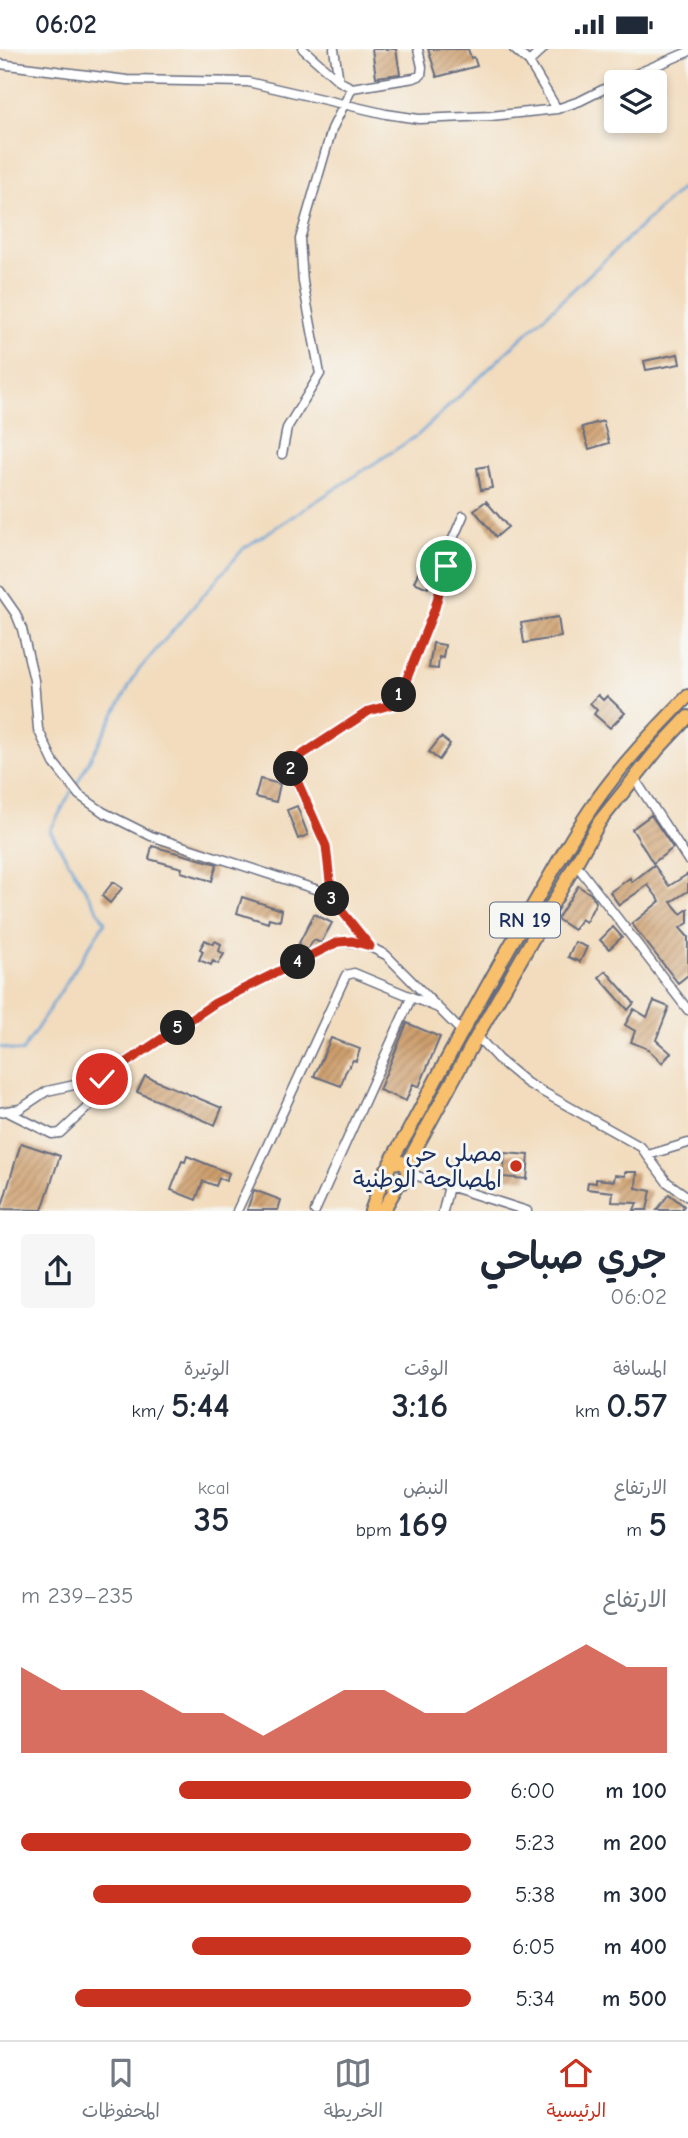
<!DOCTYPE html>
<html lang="ar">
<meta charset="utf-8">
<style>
:root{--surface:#fff;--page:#f6f6f7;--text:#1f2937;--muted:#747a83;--line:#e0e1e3;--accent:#c8321e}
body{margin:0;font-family:"Comic Neue","Playpen Sans Arabic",sans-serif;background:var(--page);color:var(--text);direction:rtl;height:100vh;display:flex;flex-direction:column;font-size:26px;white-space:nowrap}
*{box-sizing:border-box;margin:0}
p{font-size:23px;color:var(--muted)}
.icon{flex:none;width:38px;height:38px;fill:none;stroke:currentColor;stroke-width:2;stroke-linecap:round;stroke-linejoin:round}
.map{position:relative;height:1162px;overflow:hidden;direction:ltr}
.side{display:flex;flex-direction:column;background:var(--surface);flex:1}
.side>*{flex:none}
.fabs{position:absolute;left:604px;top:21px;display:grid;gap:14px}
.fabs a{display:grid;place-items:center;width:63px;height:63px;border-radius:7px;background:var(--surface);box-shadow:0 4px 10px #0003;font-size:35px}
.pin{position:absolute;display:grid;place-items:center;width:60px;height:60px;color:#fff;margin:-30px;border:4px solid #fff;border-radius:50%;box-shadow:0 2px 7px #0007}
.km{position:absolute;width:35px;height:35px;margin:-18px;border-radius:50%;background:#222;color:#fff;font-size:19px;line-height:35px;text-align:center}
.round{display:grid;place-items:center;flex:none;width:74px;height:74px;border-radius:7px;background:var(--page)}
.head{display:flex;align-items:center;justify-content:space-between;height:119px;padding:0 21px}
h1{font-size:38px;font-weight:600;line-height:52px}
.stats{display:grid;grid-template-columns:repeat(3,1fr);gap:10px;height:119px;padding:7px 21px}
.stats div{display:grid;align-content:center}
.stats b{font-size:35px;font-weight:600}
.stats small{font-size:19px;font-weight:400}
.stats p{font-size:19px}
.chart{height:196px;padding:14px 21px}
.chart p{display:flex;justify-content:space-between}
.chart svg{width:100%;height:126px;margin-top:7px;fill:var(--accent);opacity:.7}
ul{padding:0 21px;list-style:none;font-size:23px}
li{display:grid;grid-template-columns:112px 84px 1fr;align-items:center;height:52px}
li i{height:18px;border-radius:9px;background:var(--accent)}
.status{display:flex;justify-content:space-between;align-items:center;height:49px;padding:0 35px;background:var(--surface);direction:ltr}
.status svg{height:19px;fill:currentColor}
.dock{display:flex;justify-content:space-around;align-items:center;height:98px;border-top:2px solid var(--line);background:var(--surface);font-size:19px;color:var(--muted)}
.dock a{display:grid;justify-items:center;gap:4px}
.dock .active{color:var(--accent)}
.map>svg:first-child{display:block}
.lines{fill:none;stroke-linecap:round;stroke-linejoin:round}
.stream{stroke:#65a1d6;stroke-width:2.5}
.building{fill:url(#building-hatch)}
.minor-casing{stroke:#666c7f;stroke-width:11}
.primary-casing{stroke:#666c7f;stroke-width:16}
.minor{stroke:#fff;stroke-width:8}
.primary{stroke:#f8bf6c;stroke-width:12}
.route-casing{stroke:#fff;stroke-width:14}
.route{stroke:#c8321e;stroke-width:9}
.poi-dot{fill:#c8321e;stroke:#f6f6f2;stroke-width:2.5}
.labels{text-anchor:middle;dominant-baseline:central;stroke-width:6;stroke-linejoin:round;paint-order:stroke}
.shield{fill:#f6f6f2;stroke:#5d6b8a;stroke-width:2}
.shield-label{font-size:21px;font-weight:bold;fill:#1b2f5e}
.poi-label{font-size:23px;fill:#1b2f5e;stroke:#f6f6f2;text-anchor:end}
</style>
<div class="status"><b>06:02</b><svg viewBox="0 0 49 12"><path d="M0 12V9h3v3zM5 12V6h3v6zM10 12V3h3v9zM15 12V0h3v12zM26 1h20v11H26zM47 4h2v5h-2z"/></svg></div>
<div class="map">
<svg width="688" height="1162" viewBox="0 0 688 1162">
<defs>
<pattern id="building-hatch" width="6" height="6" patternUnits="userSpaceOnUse" patternTransform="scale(1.75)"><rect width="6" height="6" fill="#ce9e6c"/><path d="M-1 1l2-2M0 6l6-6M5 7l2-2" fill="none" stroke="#a6815c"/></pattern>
</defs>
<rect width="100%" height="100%" fill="#f6f6f2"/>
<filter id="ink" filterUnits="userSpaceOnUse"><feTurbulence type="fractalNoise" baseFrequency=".0143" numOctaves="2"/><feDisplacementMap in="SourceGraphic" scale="14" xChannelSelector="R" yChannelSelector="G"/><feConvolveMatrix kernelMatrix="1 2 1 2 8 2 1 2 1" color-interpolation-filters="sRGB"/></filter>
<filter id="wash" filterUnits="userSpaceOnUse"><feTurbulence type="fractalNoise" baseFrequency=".00686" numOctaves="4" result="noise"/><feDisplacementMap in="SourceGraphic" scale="28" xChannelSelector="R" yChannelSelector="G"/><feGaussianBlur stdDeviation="1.57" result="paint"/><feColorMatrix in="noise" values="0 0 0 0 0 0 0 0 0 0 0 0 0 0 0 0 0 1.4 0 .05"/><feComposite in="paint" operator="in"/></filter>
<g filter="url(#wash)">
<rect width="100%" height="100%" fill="#f2dcbd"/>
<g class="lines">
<!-- stream -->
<path class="stream" d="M76 736 137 623 244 499 418 386 688 133
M0 998 22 1003 105 873 50 782 72 741"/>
</g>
<g id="blocks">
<!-- building -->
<path class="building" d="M372 0H396L400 25 376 28Z
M428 0H468L471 9 474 8 477 17 437 28Z
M678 305 680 315 646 321 644 312Z
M603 372 609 394 589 400 582 378Z
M488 417 492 439 481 441 477 419Z
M486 452 508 478 496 488 474 461Z
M419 522 433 528 428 539 414 533Z
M558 568 561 588 524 594 521 574Z
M433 594 445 596 443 609 439 608 438 620 429 619Z
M598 646 603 651 607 647 625 664 610 679 594 665 597 661 590 654Z
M441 688 450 695 439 711 429 703Z
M260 730 280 735 276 753 255 748Z
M297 757 308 786 298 790 287 761Z
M651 766 673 799 653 814 632 780Z
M152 797 217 815 212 832 181 823 182 819 149 810Z
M654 816 669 837 688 825V842L671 853 681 865 688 860V874L680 879 688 888V926L678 934 632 875 660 852 648 836 619 856 610 843 630 829 632 833Z
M113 833 122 839 110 854 102 847Z
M578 837 591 845 596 853 586 873 581 870 574 881 557 870Z
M242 848 282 861 280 872 269 869 268 874 237 864Z
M314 865 332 874 321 894 314 891 307 901 298 896Z
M613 878 622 888 609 900 600 891Z
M205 891 213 895 215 892 221 895 219 902 224 905 218 915 213 912 211 916 199 911 203 902 200 900Z
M575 893 587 898 580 913 568 908Z
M606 922 634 954 628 961 599 928Z
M654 952 669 958 656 991 671 1004 662 1014 648 1000 631 993 635 982 625 976 634 960 647 968Z
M407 974 440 988 419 1038 413 1035 406 1052 379 1041Z
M331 989 360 1000 356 1012 353 1011 345 1024 341 1037 314 1027Z
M145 1027 222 1059 215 1076 137 1043Z
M21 1094 60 1107 42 1161 1 1160Z
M505 1104 529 1106 527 1130 503 1128Z
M187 1107 229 1124 226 1132 219 1129 216 1137 203 1132 196 1151 171 1141 182 1112 185 1113Z
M625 1123H637L636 1139 651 1142 647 1161H634L637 1154 612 1153 613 1143 587 1140 588 1133 596 1134V1130L614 1132 615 1126 625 1127Z
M254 1141 281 1151 278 1161H247Z
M669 1145 684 1157 681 1161H657Z"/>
</g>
</g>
<g filter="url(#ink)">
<use href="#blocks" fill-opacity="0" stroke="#666c7f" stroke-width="2"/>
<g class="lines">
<defs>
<path id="minor" d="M303 0 339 32 352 39 414 29 421 26 422 18 418 0
M334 0 339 32
M514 0 529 13 557 60
M529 13 543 0
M0 15 127 31 248 33 386 65 419 70 491 67 557 60 580 52 616 34
M617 33 688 3
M282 405 287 379 320 325 303 233 300 190 332 80 352 39
M0 542 16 565 22 580 34 631 38 680 54 714 79 746 103 763 151 787 318 841 332 850 370 897
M634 729 688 811
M575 814 688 961
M332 850 326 797 292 723 291 714 369 661 397 654 435 559 444 525 448 501 463 467
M477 987 498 1010 527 1034 641 1098 667 1133 688 1148
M0 1063 20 1060 47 1042 102 1030 215 954 338 893 362 894 386 906 461 982
M10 1064 52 1085 60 1084 91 1055 102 1030
M648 1106 688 1094
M408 1124 527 1162
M237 1162 346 926 354 924 438 959
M315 1162 411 949
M443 1162 449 1137"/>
<path id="primary" d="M390 1114 401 1113 406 1117 408 1124 403 1133C366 1143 403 1093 408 1083 446 1011 485 940 526 869 548 831 569 791 594 755 621 716 655 681 688 647
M406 1117 477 987 600 772 658 700 688 668
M371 1162 386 1121
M383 1162 399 1134"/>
</defs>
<!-- minor casing -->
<use href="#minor" class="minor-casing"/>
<!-- primary casing -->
<use href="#primary" class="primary-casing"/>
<!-- minor -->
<use href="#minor" class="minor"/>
<!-- primary -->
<use href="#primary" class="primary"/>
</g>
</g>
<g class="lines" filter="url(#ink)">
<defs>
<path id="route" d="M102 1030 215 954 338 893 352 892 370 897 332 850 326 797 291 718 294 711 369 662 397 654 435 559 446 517"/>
</defs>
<!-- route casing -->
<use href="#route" class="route-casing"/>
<!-- route -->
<use href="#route" class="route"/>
</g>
<!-- markers -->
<circle class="poi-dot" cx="516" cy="1117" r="7"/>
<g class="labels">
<!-- shield labels -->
<rect class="shield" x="490" y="853.5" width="70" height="35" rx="5"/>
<g class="shield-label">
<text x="525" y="871">RN 19</text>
</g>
<!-- poi labels -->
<g class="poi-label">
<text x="502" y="1104">مصلى حي<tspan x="502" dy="26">المصالحة الوطنية</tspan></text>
</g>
</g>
</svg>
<div class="fabs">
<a><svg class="icon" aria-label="layers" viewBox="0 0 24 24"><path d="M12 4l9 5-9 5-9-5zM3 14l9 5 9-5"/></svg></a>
</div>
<div class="pin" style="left:446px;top:517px;background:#1e9e55"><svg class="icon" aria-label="arrive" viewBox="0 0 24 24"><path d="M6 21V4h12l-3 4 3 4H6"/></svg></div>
<div class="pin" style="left:102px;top:1030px;background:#d93025"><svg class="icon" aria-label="check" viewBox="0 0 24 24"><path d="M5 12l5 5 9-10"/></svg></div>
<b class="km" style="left:399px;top:646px">1</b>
<b class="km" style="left:291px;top:720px">2</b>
<b class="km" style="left:332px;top:850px">3</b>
<b class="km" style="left:298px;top:913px">4</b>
<b class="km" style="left:178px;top:979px">5</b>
</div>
<section class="side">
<div class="head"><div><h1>جري صباحي</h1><p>06:02</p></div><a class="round"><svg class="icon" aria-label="share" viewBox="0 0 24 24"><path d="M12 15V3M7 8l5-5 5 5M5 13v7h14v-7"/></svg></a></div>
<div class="stats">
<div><p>المسافة</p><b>0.57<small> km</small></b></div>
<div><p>الوقت</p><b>3:16</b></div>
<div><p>الوتيرة</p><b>5:44<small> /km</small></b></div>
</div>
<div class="stats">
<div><p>الارتفاع</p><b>5<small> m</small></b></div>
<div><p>النبض</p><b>169<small> bpm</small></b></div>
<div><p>kcal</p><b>35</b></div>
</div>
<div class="chart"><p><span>الارتفاع</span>235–239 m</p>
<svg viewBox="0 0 160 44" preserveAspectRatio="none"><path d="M0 44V14L10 22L20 22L30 22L40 30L50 30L60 38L70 30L80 22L90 22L100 30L110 30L120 22L130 14L140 6L150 14L160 14V44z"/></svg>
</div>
<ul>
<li><b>100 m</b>6:00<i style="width:65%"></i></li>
<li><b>200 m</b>5:23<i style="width:100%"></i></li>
<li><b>300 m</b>5:38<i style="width:84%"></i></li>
<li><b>400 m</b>6:05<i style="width:62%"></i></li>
<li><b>500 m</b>5:34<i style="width:88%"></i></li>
</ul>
</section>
<nav class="dock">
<a class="active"><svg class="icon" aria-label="home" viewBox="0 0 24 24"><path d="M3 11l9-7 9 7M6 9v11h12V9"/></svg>الرئيسية</a>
<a><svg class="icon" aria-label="map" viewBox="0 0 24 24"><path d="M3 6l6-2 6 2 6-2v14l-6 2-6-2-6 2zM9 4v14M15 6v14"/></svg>الخريطة</a>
<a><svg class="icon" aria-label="saved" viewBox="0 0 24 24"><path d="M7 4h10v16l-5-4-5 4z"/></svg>المحفوظات</a>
</nav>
